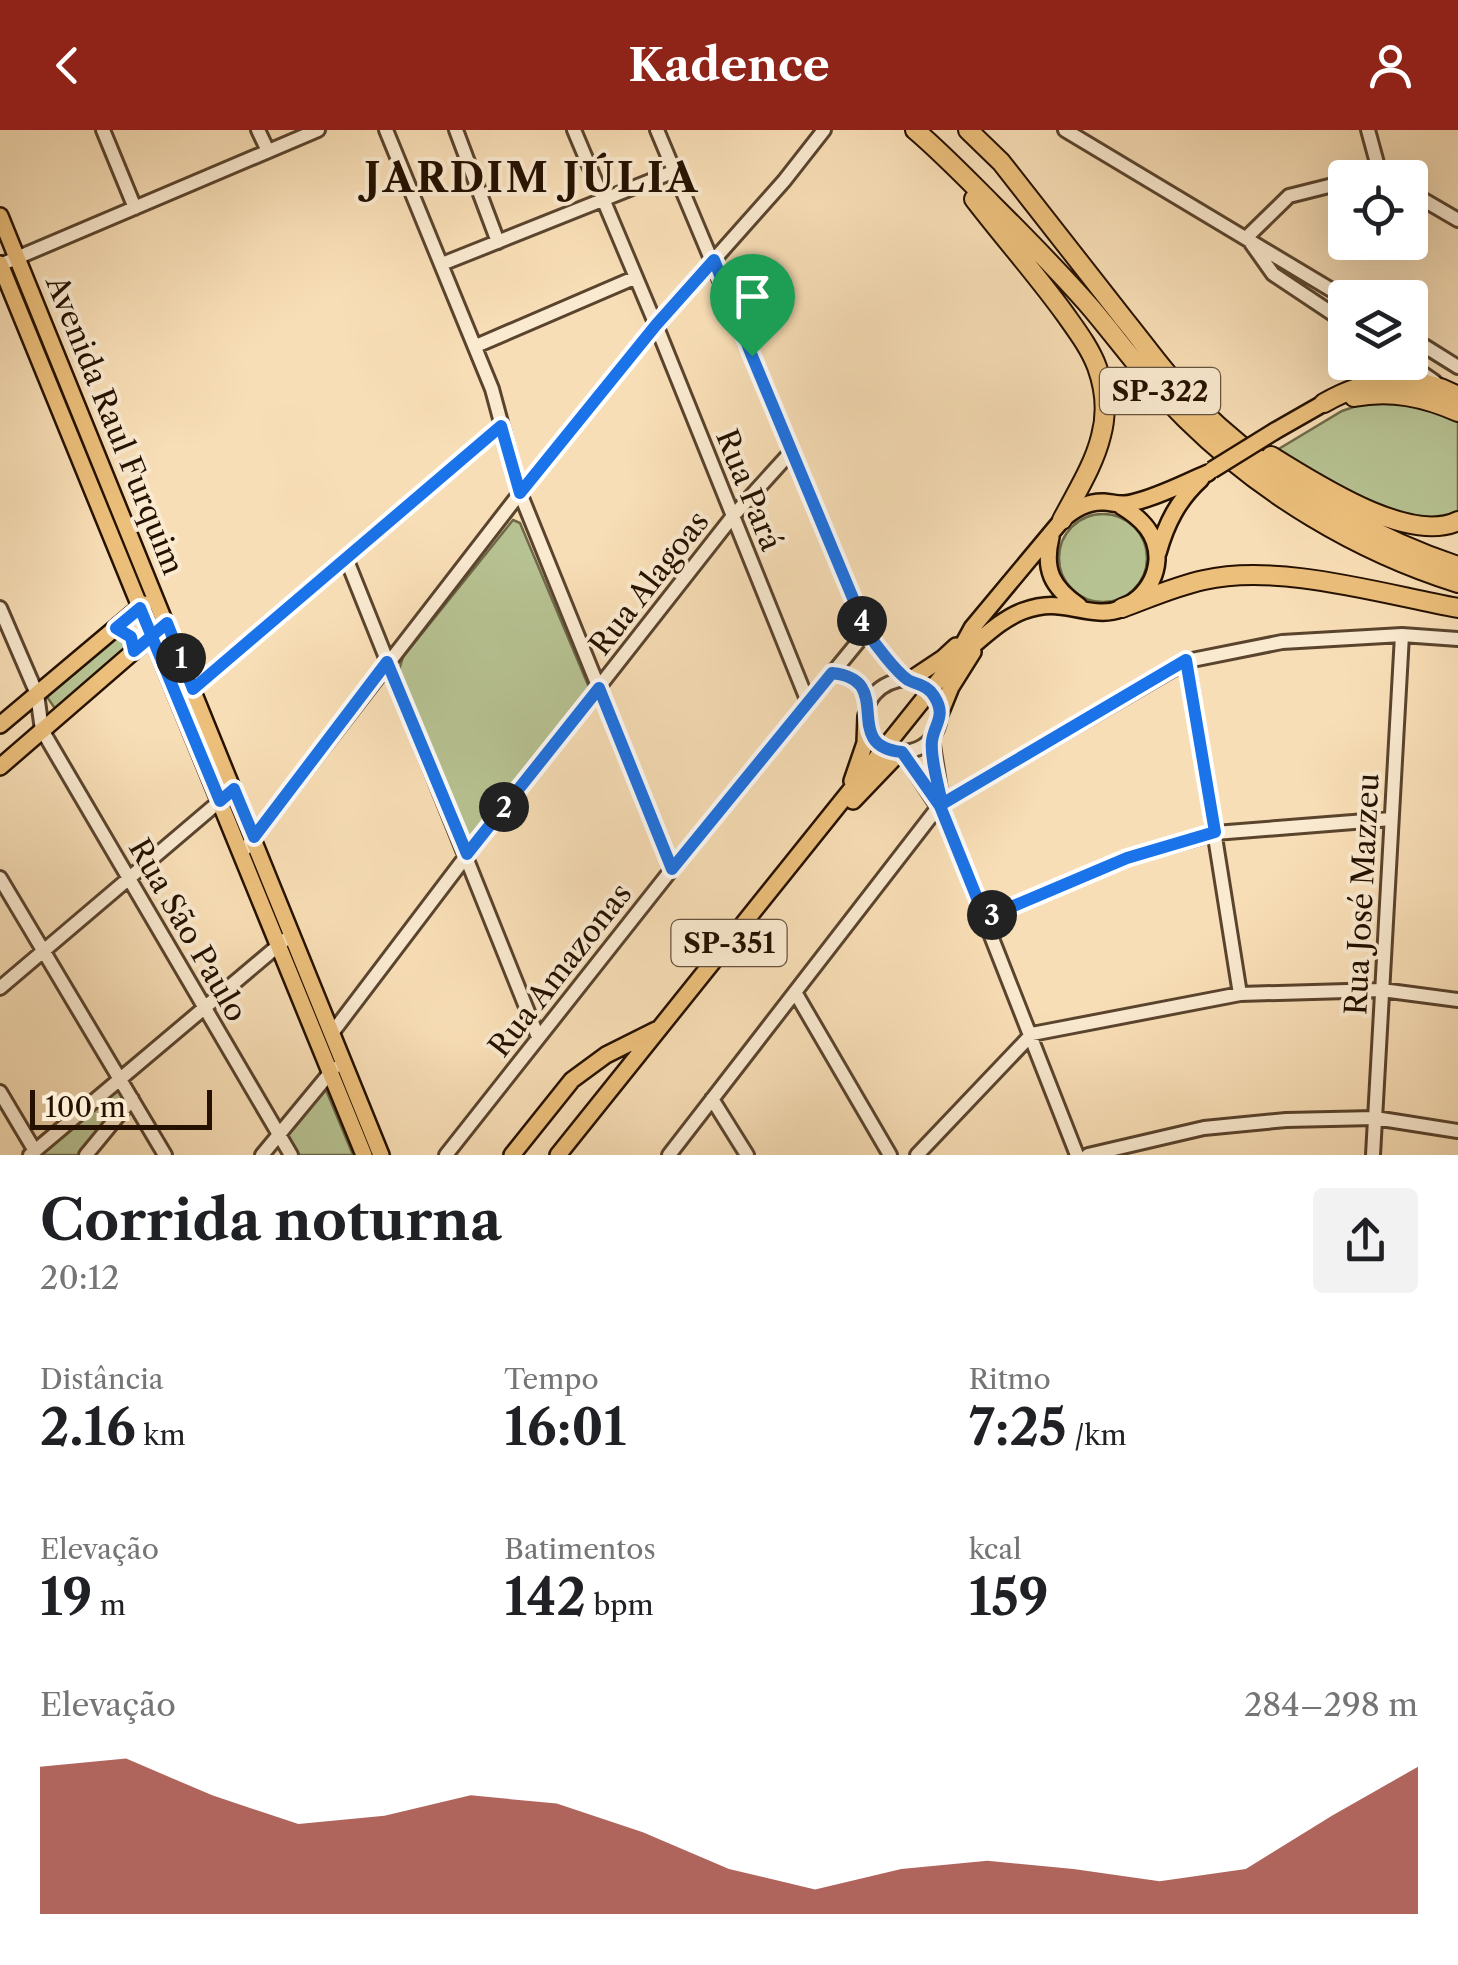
<!DOCTYPE html>
<html lang="pt">
<meta charset="utf-8">
<style>
:root{--surface:#fff;--page:#f2f2f2;--text:#202124;--muted:#757577;--accent:#8f2418}
body{margin:0;font-family:"Libre Caslon Text",serif;background:var(--page);color:var(--text);height:100vh;display:flex;flex-direction:column;font-size:38px;white-space:nowrap}
*{box-sizing:border-box;margin:0}
p{font-size:32px;color:var(--muted)}
.icon{flex:none;width:55px;height:55px;fill:none;stroke:currentColor;stroke-width:2;stroke-linecap:round;stroke-linejoin:round}
.map{position:relative;height:1025px;overflow:hidden}
.drawer{display:flex;flex-direction:column;background:var(--surface);flex:1}
.drawer>*{flex:none}
.buttons{position:absolute;left:1328px;top:30px;display:grid;gap:20px}
.buttons a{display:grid;place-items:center;width:100px;height:100px;border-radius:10px;background:var(--surface);box-shadow:0 10px 40px #0002;font-size:50px}
.scale{position:absolute;left:30px;bottom:25px;width:182px;box-sizing:border-box;padding-left:10px;border:5px solid #251100;border-top:0;font-size:28px;line-height:35px;white-space:nowrap;color:#251100;-webkit-text-stroke:8px #faead0;paint-order:stroke}
.pin{position:absolute;display:grid;place-items:center;width:85px;height:85px;color:#fff;margin:-102px -42px;border-radius:50% 50% 50% 0;rotate:-45deg;box-shadow:0 0 10px #0007}
.pin .icon{rotate:45deg}
.km{position:absolute;width:50px;height:50px;margin:-25px;border-radius:50%;background:#222;color:#fff;font-size:28px;line-height:50px;text-align:center}
.round{display:grid;place-items:center;flex:none;width:105px;height:105px;border-radius:10px;background:var(--page)}
.overview{display:flex;align-items:center;justify-content:space-between;height:170px;padding:0 40px}
h1{font-size:55px;font-weight:700;line-height:75px}
.figures{display:grid;grid-template-columns:repeat(3,1fr);gap:15px;height:170px;padding:10px 40px}
.figures div{display:grid;align-content:center}
.figures b{font-size:50px;font-weight:700}
.figures small{font-size:28px;font-weight:400}
.figures p{font-size:28px}
.chart{height:280px;padding:20px 40px}
.chart p{display:flex;justify-content:space-between}
.chart svg{width:100%;height:180px;margin-top:10px;fill:var(--accent);opacity:.7}
header{display:flex;justify-content:space-between;align-items:center;height:130px;padding:0 40px;background:var(--accent);color:#fff;font-size:45px;font-weight:700}
.map>svg:first-child{display:block}
.green{fill:#b7c292;stroke:#6e6a49;stroke-width:2.5}
.lines{fill:none;stroke-linecap:round;stroke-linejoin:round}
.minor-casing{stroke:#5a442e;stroke-width:18}
.major-casing{stroke:#251100;stroke-width:20}
.highway-casing{stroke:#251100;stroke-width:22}
.minor{stroke:#faead0;stroke-width:12}
.major{stroke:#ecbf7b;stroke-width:15}
.highway{stroke:#ecbf7b;stroke-width:18}
.major-bridge-casing{stroke:#251100;stroke-width:20;stroke-linecap:butt}
.major-bridge{stroke:#ecbf7b;stroke-width:15}
.route-casing{stroke:#fff;stroke-width:20}
.route{stroke:#1a73e8;stroke-width:12}
.labels{text-anchor:middle;dominant-baseline:central;stroke-width:8;stroke-linejoin:round;paint-order:stroke}
.shield{fill:#faead0;stroke:#65523e;stroke-width:2.5}
.shield-label{font-size:28px;font-weight:bold;fill:#251100}
.street-label{font-size:30px;fill:#251100;stroke:#faead0}
.district-label{font-size:40px;font-weight:bold;letter-spacing:2.5px;fill:#251100;stroke:#faead0}
</style>
<header><svg class="icon" aria-label="back" viewBox="0 0 24 24"><path d="M15 5l-7 7 7 7"/></svg>Kadence<svg class="icon" aria-label="person" viewBox="0 0 24 24"><circle cx="12" cy="8" r="4"/><path d="M4 21q1-7 8-7t8 7"/></svg></header>
<div class="map">
<svg width="1458" height="1025" viewBox="0 0 1458 1025">
<rect width="100%" height="100%" fill="#f8deb6"/>
<filter id="stains"><feTurbulence type="fractalNoise" baseFrequency=".002" numOctaves="4"/><feColorMatrix values="0 0 0 0 .2 0 0 0 0 .09 0 0 0 0 .02 0 0 0 .5 -.17"/></filter>
<radialGradient id="worn" r=".72"><stop offset=".6" stop-color="#630" stop-opacity="0"/><stop offset="1" stop-color="#630" stop-opacity=".3"/></radialGradient>
<!-- green -->
<path class="green" d="M1371 271 1418 274 1458 290V382C1414 408 1316 344 1277 320L1342 281Z
M1059 428a44 44 0 1 1 88 0a44 44 0 1 1-88 0Z
M513 390 520 393 591 562 472 709H467L463 706 399 540 403 527Z
M127 495 138 509 56 580 45 564Z
M119 955 127 970 81 1025H39Z
M324 955 353 1025H296L285 1005Z"/>
<g class="lines">
<defs>
<path id="minor" d="M103 0 135 78
M258 0 268 21
M386 0 492 259 520 363 672 739
M456 0 498 112
M574 0 656 195 808 572
M657 0 867 501C878 517 891 537 907 548 911 551 917 552 921 554 935 562 942 578 939 593 931 627 883 633 870 600 857 571 882 550 908 549
M1065 0 1345 168
M1368 0 1380 44
M1410 62 1458 90
M1247 107 1289 66 1345 52
M1251 113 1273 144 1345 192
M442 134 675 41
M0 135 318 0
M1410 207 1458 237
M476 216 634 148
M1406 232 1435 252
M346 428 538 907
M0 478 37 564 42 600 291 1025
M116 498 131 507 134 521
M1187 531 1240 864
M832 543C854 545 862 554 868 573
M193 559 501 296
M932 609 943 679
M902 622 944 686 1077 1025
M241 724 520 363 656 195 784 51 824 0
M0 748 165 1025
M985 788 1127 728 1215 703 1391 689
M0 858 234 659
M795 862 890 1025
M332 903 467 725 733 386 791 322
M0 962 35 1021
M712 969 747 1025
M30 1025 292 804
M86 1025 132 969
M262 1025 334 938
M446 1025 672 739 867 501
M669 1025 939 676 1187 531 1282 512 1402 505 1458 509
M917 1025 1032 904 1240 864 1382 860 1458 870
M1088 1025 1204 998 1286 990 1375 988 1458 1001
M1373 1025 1402 505"/>
<path id="major" d="M0 86 381 1025
M0 134 364 1025
M1275 301 1324 273
M1051 407C1043 440 1052 457 1079 476
M1158 423C1166 394 1178 370 1201 349
M960 526C980 511 999 490 1023 481 1056 469 1069 480 1099 482 1129 484 1155 459 1157 430 1158 404 1141 388 1121 376
M910 550 943 528 956 516
M940 584 951 557 973 522
M0 595 144 474
M0 637 156 502
M852 651 865 613 866 586
M853 671 900 622
M512 1025 572 950 606 925 656 900
M558 1025 930 561 954 531 972 498 1062 390C1074 379 1087 371 1104 372 1116 373 1123 376 1135 372 1160 366 1184 353 1208 343"/>
<path id="highway" d="M915 0C942 23 967 49 992 74 1026 108 1060 142 1092 179 1123 216 1151 255 1186 289 1262 364 1356 421 1458 453
M968 0 1001 32C1042 85 1083 137 1124 189 1142 211 1158 234 1177 255 1248 334 1357 403 1458 436
M974 69C1004 108 1036 144 1065 184 1077 201 1090 218 1097 237 1105 259 1107 284 1101 306 1094 335 1076 363 1062 390
M1354 267C1391 260 1424 267 1458 282
M1324 273C1367 248 1413 242 1458 266
M1271 326C1314 352 1408 415 1458 391
M1122 478C1149 468 1176 456 1204 450 1279 433 1382 464 1458 478"/>
</defs>
<!-- minor casing -->
<use href="#minor" class="minor-casing"/>
<!-- major casing -->
<use href="#major" class="major-casing"/>
<!-- highway casing -->
<use href="#highway" class="highway-casing"/>
<!-- minor -->
<use href="#minor" class="minor"/>
<!-- major -->
<use href="#major" class="major"/>
<!-- highway -->
<use href="#highway" class="highway"/>
<defs>
<path id="major-bridge" d="M1212 340 1275 301"/>
</defs>
<!-- major-bridge casing -->
<use href="#major-bridge" class="major-bridge-casing"/>
<!-- major-bridge -->
<use href="#major-bridge" class="major-bridge"/>
</g>
<g class="lines">
<defs>
<path id="route" d="M752 226 714 130 656 195 520 363 501 296 193 559 167 493 134 521 131 507 116 498 140 478 220 671 234 659 254 707 387 532 467 724 599 558 672 739 832 543C898 550 838 616 902 622L940 676 985 788 1127 728 1215 702 1186 530 942 674C939 657 930 628 932 611 934 594 947 586 934 566 927 555 918 555 908 550 896 542 875 514 867 502L752 226"/>
</defs>
<!-- route casing -->
<use href="#route" class="route-casing"/>
<!-- route -->
<use href="#route" class="route"/>
</g>
<g class="labels">
<!-- shield labels -->
<g class="shield">
<rect x="1100" y="238" width="120" height="46" rx="8"/>
<rect x="671.5" y="790" width="115" height="46" rx="8"/>
</g>
<g class="shield-label">
<text x="1160" y="261">SP-322</text>
<text x="729" y="813">SP-351</text>
</g>
<!-- street labels -->
<g class="street-label">
<text transform="translate(115 295) rotate(68)">Avenida Raul Furquim</text>
<text transform="translate(749 360) rotate(68)">Rua Pará</text>
<text transform="translate(649 453) rotate(-52)">Rua Alagoas</text>
<text transform="translate(1362 764) rotate(-87)">Rua José Mazzeu</text>
<text transform="translate(188 800) rotate(60)">Rua São Paulo</text>
<text transform="translate(560 840) rotate(-52)">Rua Amazonas</text>
</g>
<!-- district labels -->
<g class="district-label">
<text x="532" y="47">JARDIM JÚLIA</text>
</g>
</g>
<rect width="100%" height="100%" filter="url(#stains)"/>
<rect width="100%" height="100%" fill="url(#worn)"/>
</svg>
<div class="buttons">
<a><svg class="icon" aria-label="locate" viewBox="0 0 24 24"><circle cx="12" cy="12" r="6"/><path d="M12 2v4M12 18v4M2 12h4M18 12h4"/></svg></a>
<a><svg class="icon" aria-label="layers" viewBox="0 0 24 24"><path d="M12 4l9 5-9 5-9-5zM3 14l9 5 9-5"/></svg></a>
</div>
<div class="scale">100 m</div>
<div class="pin" style="left:752px;top:226px;background:#1e9e55"><svg class="icon" aria-label="arrive" viewBox="0 0 24 24"><path d="M6 21V4h12l-3 4 3 4H6"/></svg></div>
<b class="km" style="left:181px;top:528px">1</b>
<b class="km" style="left:504px;top:677px">2</b>
<b class="km" style="left:992px;top:785px">3</b>
<b class="km" style="left:862px;top:491px">4</b>
</div>
<section class="drawer">
<div class="overview"><div><h1>Corrida noturna</h1><p>20:12</p></div><a class="round"><svg class="icon" aria-label="share" viewBox="0 0 24 24"><path d="M12 15V3M7 8l5-5 5 5M5 13v7h14v-7"/></svg></a></div>
<div class="figures">
<div><p>Distância</p><b>2.16<small> km</small></b></div>
<div><p>Tempo</p><b>16:01</b></div>
<div><p>Ritmo</p><b>7:25<small> /km</small></b></div>
</div>
<div class="figures">
<div><p>Elevação</p><b>19<small> m</small></b></div>
<div><p>Batimentos</p><b>142<small> bpm</small></b></div>
<div><p>kcal</p><b>159</b></div>
</div>
<div class="chart"><p><span>Elevação</span>284–298 m</p>
<svg viewBox="0 0 160 44" preserveAspectRatio="none"><path d="M0 44V8L10 6L20 15L30 22L40 20L50 15L60 17L70 24L80 33L90 38L100 33L110 31L120 33L130 36L140 33L150 20L160 8V44z"/></svg>
</div>
</section>
